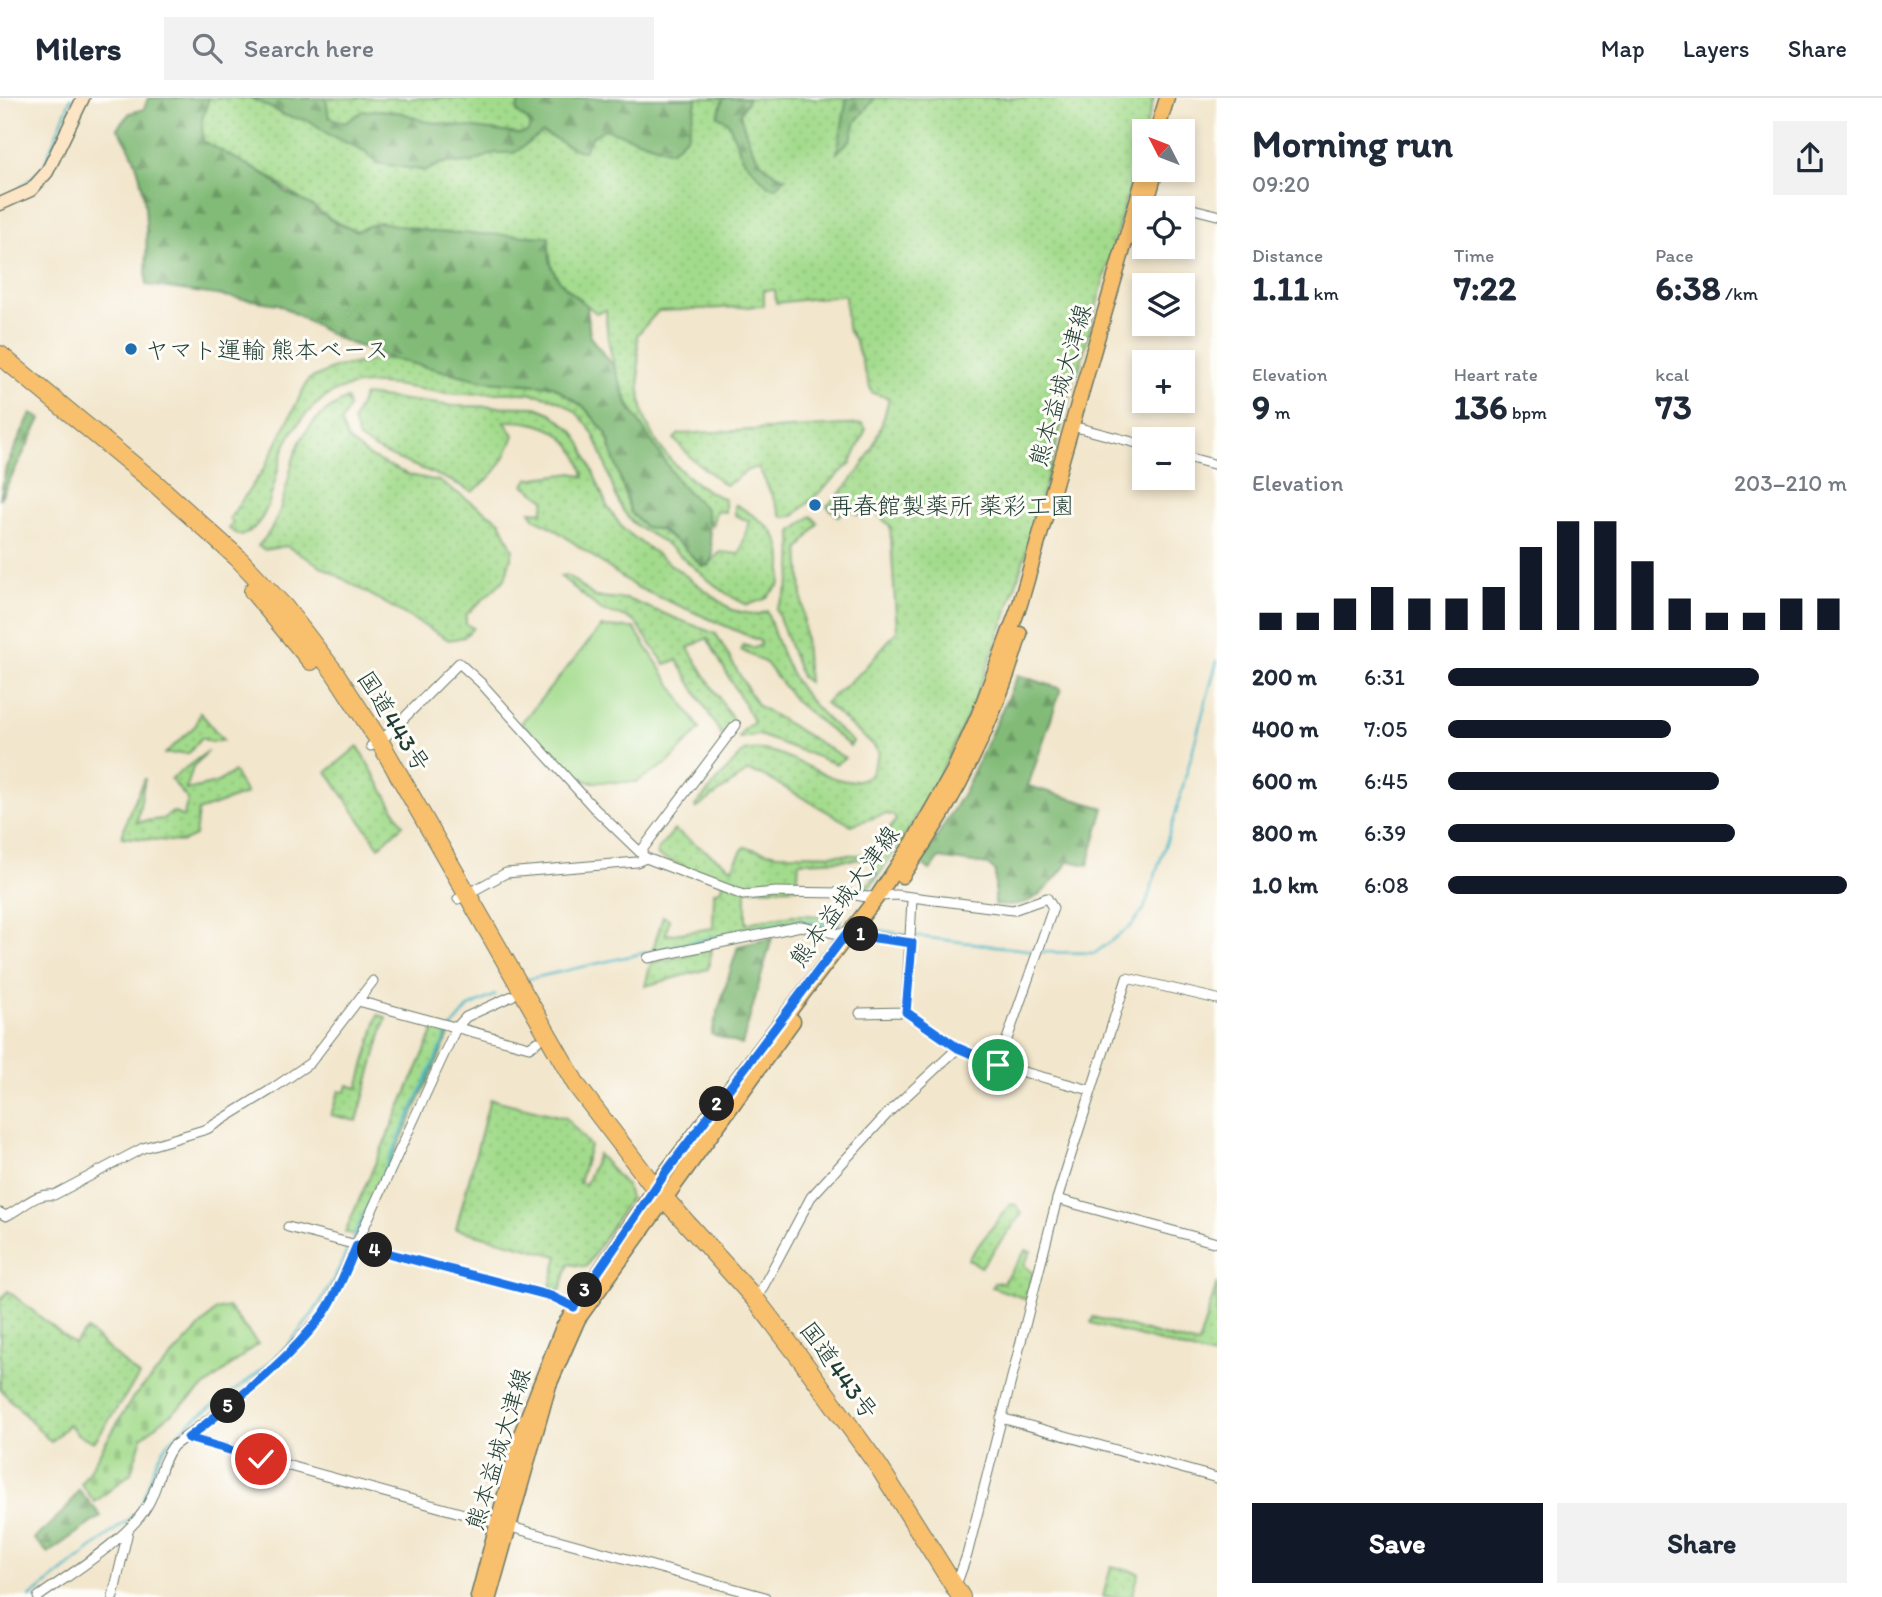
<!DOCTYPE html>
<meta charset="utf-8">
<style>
:root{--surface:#fff;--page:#f2f2f3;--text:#1f2937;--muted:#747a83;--line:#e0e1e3;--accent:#111827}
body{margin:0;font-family:Itim,"Klee One",sans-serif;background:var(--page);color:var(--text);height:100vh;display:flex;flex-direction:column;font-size:26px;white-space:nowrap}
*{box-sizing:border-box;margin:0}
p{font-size:23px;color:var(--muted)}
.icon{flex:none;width:38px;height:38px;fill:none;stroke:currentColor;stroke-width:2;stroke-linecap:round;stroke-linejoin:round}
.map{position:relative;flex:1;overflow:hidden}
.details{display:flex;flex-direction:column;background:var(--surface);width:665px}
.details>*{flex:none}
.needle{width:46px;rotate:312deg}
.buttons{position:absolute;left:1132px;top:21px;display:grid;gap:14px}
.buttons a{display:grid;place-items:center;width:63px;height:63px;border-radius:0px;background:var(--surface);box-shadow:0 4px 10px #0003;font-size:35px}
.pin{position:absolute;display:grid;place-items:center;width:60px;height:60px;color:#fff;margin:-30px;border:4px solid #fff;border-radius:50%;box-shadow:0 2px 7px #0007}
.km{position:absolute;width:35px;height:35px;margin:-18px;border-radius:50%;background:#222;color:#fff;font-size:19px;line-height:35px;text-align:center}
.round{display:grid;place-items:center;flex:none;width:74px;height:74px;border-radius:0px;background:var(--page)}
.head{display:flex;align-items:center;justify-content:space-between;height:119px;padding:0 35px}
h1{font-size:38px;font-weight:800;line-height:52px}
.stats{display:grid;grid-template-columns:repeat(3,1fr);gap:10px;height:119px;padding:7px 35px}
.stats div{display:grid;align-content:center}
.stats b{font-size:35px;font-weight:800}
.stats small{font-size:19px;font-weight:400}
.stats p{font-size:19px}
.chart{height:196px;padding:14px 35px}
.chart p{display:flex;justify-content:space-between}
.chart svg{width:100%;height:126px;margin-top:7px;stroke:var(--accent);stroke-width:6}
.action{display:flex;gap:14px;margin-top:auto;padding:14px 35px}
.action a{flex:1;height:80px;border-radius:0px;background:var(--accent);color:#fff;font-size:28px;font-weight:800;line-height:80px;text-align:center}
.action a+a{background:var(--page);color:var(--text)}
ul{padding:0 35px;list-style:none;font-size:23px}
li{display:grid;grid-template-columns:112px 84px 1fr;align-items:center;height:52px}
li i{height:18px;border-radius:9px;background:var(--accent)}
header{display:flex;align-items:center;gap:42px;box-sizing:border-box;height:98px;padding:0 35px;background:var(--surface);border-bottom:2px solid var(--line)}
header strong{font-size:33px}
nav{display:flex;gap:38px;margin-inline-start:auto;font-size:24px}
.search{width:490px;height:63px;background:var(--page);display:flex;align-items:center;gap:18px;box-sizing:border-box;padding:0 24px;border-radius:0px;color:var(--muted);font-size:26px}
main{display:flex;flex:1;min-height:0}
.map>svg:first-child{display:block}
.green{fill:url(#green-dots);stroke:#618c60;stroke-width:2}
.forest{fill:url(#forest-firs);stroke:#507c56;stroke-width:2}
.cemetery{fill:url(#cemetery-stones);stroke:#618c60;stroke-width:2}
.pitch{fill:#a3db8c;stroke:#618c60;stroke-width:2}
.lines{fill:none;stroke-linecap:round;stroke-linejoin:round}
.stream{stroke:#49b6c5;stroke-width:2.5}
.street-casing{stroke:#697869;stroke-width:11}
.secondary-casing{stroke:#697869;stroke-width:15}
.primary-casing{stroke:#697869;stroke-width:17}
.highway-casing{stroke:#697869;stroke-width:20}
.street{stroke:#fff;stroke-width:9}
.secondary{stroke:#fce5c4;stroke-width:12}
.primary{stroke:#f8bf6c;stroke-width:14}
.highway{stroke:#f8bf6c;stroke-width:18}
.route-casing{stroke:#fff;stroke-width:14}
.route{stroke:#1a73e8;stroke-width:9}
.poi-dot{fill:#1f6fb2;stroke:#fdfcf7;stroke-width:2.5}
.labels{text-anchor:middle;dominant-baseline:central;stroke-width:6;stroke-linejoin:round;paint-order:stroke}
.poi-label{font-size:24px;fill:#1f3d34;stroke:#fdfcf7;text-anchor:start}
.street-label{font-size:24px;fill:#1f3d34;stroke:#fdfcf7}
</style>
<header>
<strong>Milers</strong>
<div class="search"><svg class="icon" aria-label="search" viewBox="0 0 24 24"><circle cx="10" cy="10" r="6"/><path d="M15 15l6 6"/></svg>Search here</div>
<nav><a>Map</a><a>Layers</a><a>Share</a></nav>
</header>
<main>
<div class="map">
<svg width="1217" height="1499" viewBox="0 0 1217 1499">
<defs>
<pattern id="green-dots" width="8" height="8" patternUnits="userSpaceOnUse" patternTransform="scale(1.75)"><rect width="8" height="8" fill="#a3db8c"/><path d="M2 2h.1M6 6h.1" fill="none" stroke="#8cbd79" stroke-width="1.8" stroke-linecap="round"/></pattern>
<pattern id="forest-firs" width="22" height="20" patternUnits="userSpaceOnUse" patternTransform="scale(1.75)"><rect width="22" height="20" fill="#82bb78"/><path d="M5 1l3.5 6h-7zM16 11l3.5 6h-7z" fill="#6a9963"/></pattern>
<pattern id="cemetery-stones" width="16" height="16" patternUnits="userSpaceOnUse" patternTransform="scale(1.75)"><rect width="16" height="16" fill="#a3db8c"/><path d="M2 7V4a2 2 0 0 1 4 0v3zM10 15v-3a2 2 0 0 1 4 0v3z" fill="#8cbd79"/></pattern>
</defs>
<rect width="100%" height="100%" fill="#fdfcf7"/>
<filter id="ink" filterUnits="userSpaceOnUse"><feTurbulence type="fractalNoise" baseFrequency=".0143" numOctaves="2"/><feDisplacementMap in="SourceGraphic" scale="14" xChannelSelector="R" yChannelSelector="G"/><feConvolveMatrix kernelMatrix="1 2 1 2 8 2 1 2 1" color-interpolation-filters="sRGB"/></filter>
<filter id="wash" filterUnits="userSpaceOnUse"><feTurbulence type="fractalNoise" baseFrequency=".00686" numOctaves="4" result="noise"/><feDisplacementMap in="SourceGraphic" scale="28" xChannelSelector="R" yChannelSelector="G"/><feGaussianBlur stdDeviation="1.57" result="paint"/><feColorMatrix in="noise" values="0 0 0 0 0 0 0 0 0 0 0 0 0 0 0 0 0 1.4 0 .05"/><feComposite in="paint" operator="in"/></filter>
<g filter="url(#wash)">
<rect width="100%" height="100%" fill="#f2e6cc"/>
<!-- green -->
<path class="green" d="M192 0H1154L1078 275 1070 284 1073 285C1031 438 993 597 908 732 894 753 882 775 866 794V788L877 776 871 761 799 764 797 790 746 791V826C782 816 804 814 840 821L835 832 799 825 652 855 663 818 669 821 666 837 713 830 714 794 722 791 723 784 658 758 657 753 674 732 732 770 744 749 777 756 871 757 896 722 893 717 885 716 851 727 762 677 748 673 696 711 695 708 744 653C780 644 814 679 848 683 855 684 864 680 870 678L879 655 874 648 825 605 862 573 897 533 890 428 868 407 858 417 848 408 838 418 827 408C861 378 879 345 889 300L872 295 855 243 847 230 845 197 776 205 775 192H764V208L658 213 637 237C639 261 638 286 642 309 649 347 689 387 725 401V414L716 413 712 428C704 407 689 399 677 382 639 331 606 277 606 212L596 215 555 180 548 155 356 133C324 120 297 99 270 79 261 73 250 70 240 65 218 54 197 39 175 26Z
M389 260 485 283 553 288 585 310 606 335 631 415 645 429 659 432 682 448 702 468H708L720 454 740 456 749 423 735 417V406C772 429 789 438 780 486L765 501 748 507C716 494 691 464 663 444 653 437 642 433 632 424 628 419 622 413 620 407 603 372 603 330 566 307 533 286 484 299 446 295 412 291 369 278 336 293 315 303 296 325 286 346 273 373 275 425 241 438L229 431 233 424 229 421 265 369 308 282 336 269Z
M364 297 454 308 536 309 551 315 573 333 582 347 607 408 623 431 732 512 757 517 767 513C786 577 802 602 853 644L850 648 796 604 766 565 741 552 743 547 754 550 760 547V543L636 489 550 428 535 421 530 413 542 414 545 402 524 387 528 381 573 375 584 379C576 335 544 322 504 323L514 337C505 363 495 378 472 394 436 372 395 365 359 341L353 323Z
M347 301 349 309 341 325 348 342 370 359 409 377 439 383 500 423 513 452 505 481 466 517V526L473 530 464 539 449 542 286 448 265 452 258 448C305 399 269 338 347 301Z
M862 326 866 331 851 365 794 418 782 419 759 370C743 369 739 383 725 387L691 360 674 341 679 336Z
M811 418 818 425 799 452 808 584 801 579 776 511C795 486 793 464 792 434Z
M567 477 595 499 627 501 716 536 757 607 845 660 836 666 759 637 739 640 744 631 754 624 707 540 688 550 734 624 722 638 677 562 665 566 636 525 626 519 602 513 560 478Z
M200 614 223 642 211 644 201 640 189 655 165 656 196 627Z
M358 648 403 727 379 749 327 674Z
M208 653 193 669 186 692 216 685 234 674 246 696 198 713 195 738 182 744 122 739 128 717 145 680 137 724 162 721 173 714 183 719 188 702 171 681Z
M712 851 708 871 645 888 651 865Z
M378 917 386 919 357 1023 331 1017 339 993 346 994 348 987 358 990Z
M435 930 450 935 357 1138 345 1134Z
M490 1001 566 1020 590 1048 579 1085 586 1086 598 1056 627 1089 630 1100 586 1169 569 1166 560 1193H549L558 1158 456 1131Z
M1010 1106 1016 1107 1022 1116 981 1169 968 1161Z
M1026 1152 1031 1153 1024 1167 1033 1175 1026 1201 992 1189 994 1185 1003 1184Z
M1217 1185V1260L1091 1225 1093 1219 1198 1247Z
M8 1193 74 1246 87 1232 139 1278 94 1344 77 1336 69 1326 51 1344 0 1291V1202Z
M1111 1468 1139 1475 1132 1499H1103Z"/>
<!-- forest -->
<path class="forest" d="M148 0H209L202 22 203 43 268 78 287 95 313 108 332 123 356 133 379 124 435 134 549 139C547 177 560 185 587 208L590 239 613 267 628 307 679 385 706 411 713 457 708 468H702L682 448 661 432 645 429 631 415 606 335 585 310 553 288 485 283 389 260 337 240 278 206 146 187C147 135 151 73 117 30L130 15 144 11Z
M251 0H326L329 19 345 25 363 13 382 12 403 15 423 23 519 36 528 34 530 25 517 14 519 0H697L688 37 671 53 605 31 592 39 584 53C566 51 559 40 542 35L514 55H495L472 64 442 65 426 73 376 65 365 53 331 38 310 23 286 18Z
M723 0H749L740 16C748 43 756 71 786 80L777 89 768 88 743 61 728 24 718 18Z
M847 0H875L856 23 851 41 837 55Z
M31 315 41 321 0 401 6 369Z
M1018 577 1061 591 1028 688 1104 710 1088 767 1069 763C1046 792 1035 811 995 807V773L988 767 939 760 930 772 921 765 965 692Z
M772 840 742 947 711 936 738 848Z
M79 1392 101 1418 48 1455 34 1441 66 1411Z"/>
<!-- cemetery -->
<path class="cemetery" d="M228 1209 258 1246 142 1339 131 1375 95 1404 81 1386 133 1299 216 1212Z"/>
<!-- pitch -->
<path class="pitch" d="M601 529 634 530 700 631 668 665 636 684H589L567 672 521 625Z"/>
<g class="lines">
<!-- stream -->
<path class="stream" d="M45 65 71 0
M18 92 42 71
M873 831 907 837
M913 838 1035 853
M1042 854 1095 855 1131 828 1144 811 1174 721 1217 563
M529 881 749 831 797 823 843 827
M352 1142 448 934 469 909 495 897
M30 1499 135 1416C150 1393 151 1364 170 1343 195 1316 230 1298 259 1274 301 1239 328 1198 349 1148"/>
</g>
</g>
<g filter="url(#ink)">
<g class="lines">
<defs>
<path id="street" d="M1165 104 1217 117
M1072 328 1144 347
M1183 358 1217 367
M371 648 380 644 459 565 481 585 593 709 646 760
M642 752 736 627
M458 801 506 775 637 764 646 760 743 797 776 794 843 795 867 799 896 797 1013 812 1047 800 1053 810 998 967
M912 801 906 914 958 950 998 967 1090 992
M648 860 801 828 839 836 908 842
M358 903 529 949 537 944
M860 915 906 914
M1057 1101 1217 1145
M0 1115 6 1118C25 1109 33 1095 54 1097L143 1050 207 1031 269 993 310 965 373 883
M288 1129 551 1198 578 1211
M756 1202 811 1099 889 1014 958 950
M1001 1320 1217 1380
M188 1340 765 1499
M955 1490 967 1457 1057 1101 1127 880 1217 901
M38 1499C70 1476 129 1440 147 1408 159 1389 159 1366 173 1348L238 1300 274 1268 325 1214 456 930 466 919 512 898
M113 1499 128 1433"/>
<path id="secondary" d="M0 106 31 92 47 74 83 0"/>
<path id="primary" d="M1157 33 1167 0
M1145 110 1156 72
M1136 141 1144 111
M902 778C954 705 995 622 1020 536
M478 1499 521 1336 563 1229 666 1074 877 799 914 743 953 674 979 616 1020 506 1146 72
M489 1499 549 1287 578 1221 793 923"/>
<path id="highway" d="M0 257 156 386 238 460 285 510 335 575 380 644 577 988 655 1090 756 1202 801 1261 879 1369 961 1499
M253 493 311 563"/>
</defs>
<!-- street casing -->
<use href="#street" class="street-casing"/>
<!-- secondary casing -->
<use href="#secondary" class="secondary-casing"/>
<!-- primary casing -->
<use href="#primary" class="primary-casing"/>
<!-- highway casing -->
<use href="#highway" class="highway-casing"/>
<!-- street -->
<use href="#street" class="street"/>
<!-- secondary -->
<use href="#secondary" class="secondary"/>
<!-- primary -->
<use href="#primary" class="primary"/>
<!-- highway -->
<use href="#highway" class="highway"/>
</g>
</g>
<g class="lines" filter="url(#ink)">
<defs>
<path id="route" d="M261 1361 188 1340C235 1303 288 1264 324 1215 338 1195 347 1169 357 1147L551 1198 574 1209 666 1074 846 836 912 845 906 914 958 950 998 967"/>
</defs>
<!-- route casing -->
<use href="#route" class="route-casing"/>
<!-- route -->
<use href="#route" class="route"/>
</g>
<!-- markers -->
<g class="poi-dot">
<circle cx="131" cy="251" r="7"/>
<circle cx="815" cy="407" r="7"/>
</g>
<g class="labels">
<!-- poi labels -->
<g class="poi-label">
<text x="145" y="251">ヤマト運輸 熊本ベース</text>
<text x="829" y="407">再春館製薬所 薬彩工園</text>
</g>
<!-- street labels -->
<g class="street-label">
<text transform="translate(1060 287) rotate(-74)">熊本益城大津線</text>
<text transform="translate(394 623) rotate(58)">国道443号</text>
<text transform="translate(844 798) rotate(-54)">熊本益城大津線</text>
<text transform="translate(839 1272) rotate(54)">国道443号</text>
<text transform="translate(498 1351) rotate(-73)">熊本益城大津線</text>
</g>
</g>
</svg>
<div class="buttons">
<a><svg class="needle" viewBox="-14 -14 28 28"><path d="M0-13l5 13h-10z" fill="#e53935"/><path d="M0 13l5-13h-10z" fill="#747a83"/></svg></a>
<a><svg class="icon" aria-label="locate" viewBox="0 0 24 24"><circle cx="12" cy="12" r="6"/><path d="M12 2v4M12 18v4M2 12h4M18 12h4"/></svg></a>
<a><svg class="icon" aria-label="layers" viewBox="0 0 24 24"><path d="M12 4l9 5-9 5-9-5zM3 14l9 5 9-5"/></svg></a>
<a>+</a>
<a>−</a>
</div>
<div class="pin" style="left:998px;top:967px;background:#1e9e55"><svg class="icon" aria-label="arrive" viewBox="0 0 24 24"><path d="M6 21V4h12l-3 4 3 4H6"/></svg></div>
<div class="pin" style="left:261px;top:1361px;background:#d93025"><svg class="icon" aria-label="check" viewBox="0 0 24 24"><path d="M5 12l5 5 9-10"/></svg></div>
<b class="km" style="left:861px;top:836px">1</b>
<b class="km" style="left:717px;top:1006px">2</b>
<b class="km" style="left:585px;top:1192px">3</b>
<b class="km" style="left:375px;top:1152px">4</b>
<b class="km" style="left:228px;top:1308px">5</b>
</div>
<section class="details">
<div class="head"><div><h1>Morning run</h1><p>09:20</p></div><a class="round"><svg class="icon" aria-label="share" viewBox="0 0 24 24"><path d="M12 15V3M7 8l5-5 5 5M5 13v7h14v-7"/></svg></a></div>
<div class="stats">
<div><p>Distance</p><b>1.11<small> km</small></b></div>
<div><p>Time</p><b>7:22</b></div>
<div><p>Pace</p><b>6:38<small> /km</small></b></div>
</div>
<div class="stats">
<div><p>Elevation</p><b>9<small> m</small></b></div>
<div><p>Heart rate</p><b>136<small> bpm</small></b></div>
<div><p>kcal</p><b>73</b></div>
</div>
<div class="chart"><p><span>Elevation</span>203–210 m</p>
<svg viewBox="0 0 160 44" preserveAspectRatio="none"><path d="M5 44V38M15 44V38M25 44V33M35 44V29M45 44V33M55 44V33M65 44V29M75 44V15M85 44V6M95 44V6M105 44V20M115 44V33M125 44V38M135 44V38M145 44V33M155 44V33"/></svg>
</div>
<ul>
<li><b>200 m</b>6:31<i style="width:78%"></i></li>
<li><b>400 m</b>7:05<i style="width:56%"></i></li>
<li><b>600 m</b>6:45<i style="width:68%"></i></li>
<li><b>800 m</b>6:39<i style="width:72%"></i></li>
<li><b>1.0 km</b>6:08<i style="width:100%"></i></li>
</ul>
<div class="action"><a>Save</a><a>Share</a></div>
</section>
</main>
